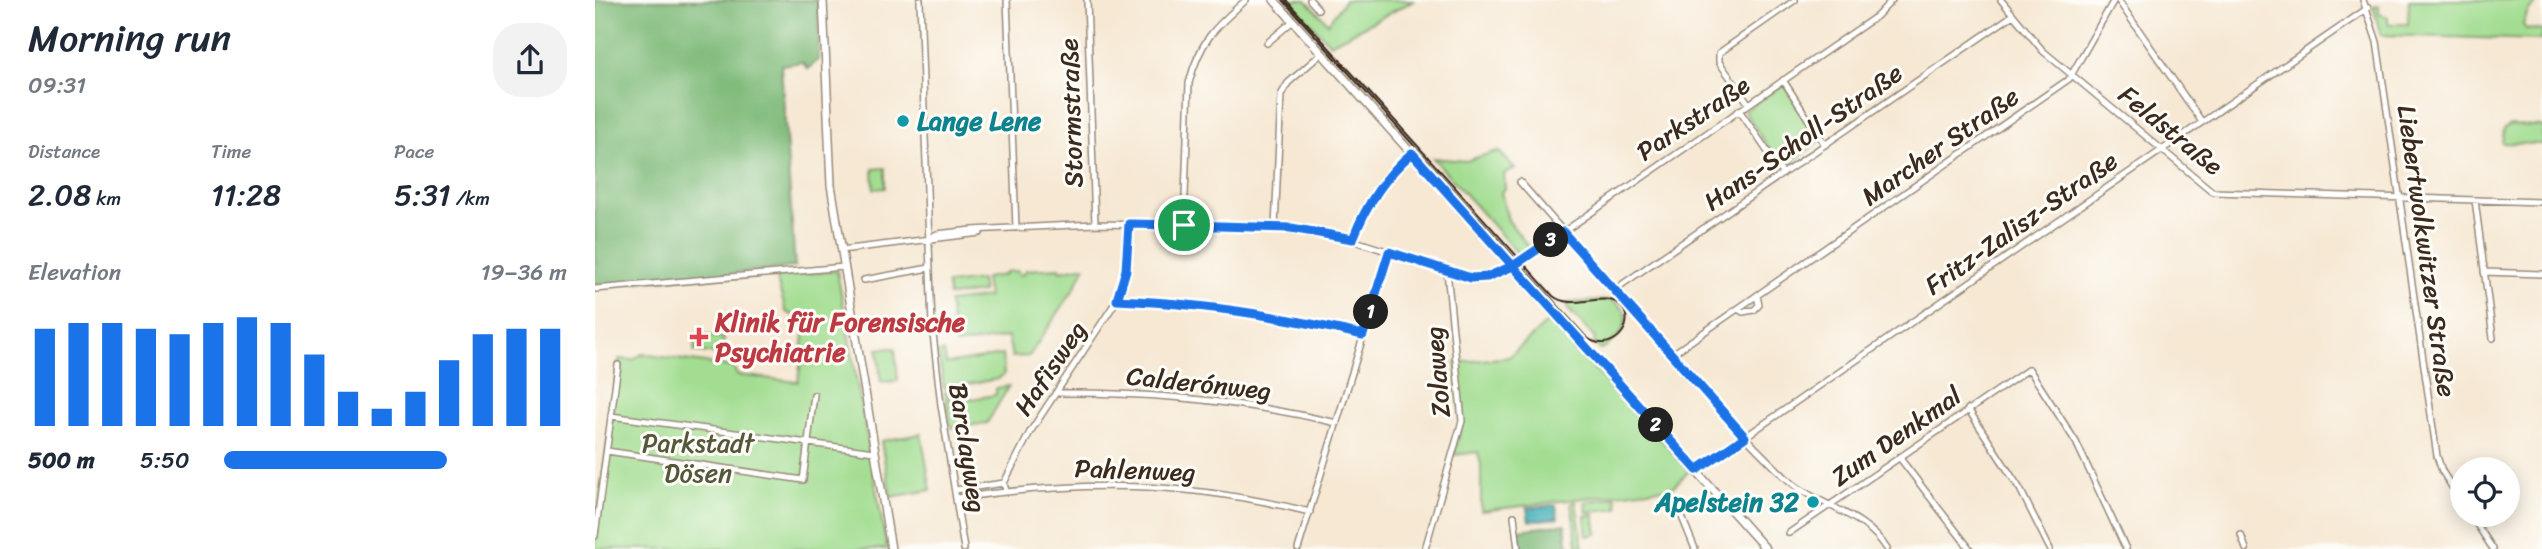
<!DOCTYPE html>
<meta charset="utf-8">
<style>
:root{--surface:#fff;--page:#f2f2f3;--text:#1f2937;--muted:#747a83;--accent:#1a73e8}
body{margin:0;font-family:Sriracha,sans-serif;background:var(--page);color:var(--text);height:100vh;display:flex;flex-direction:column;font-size:26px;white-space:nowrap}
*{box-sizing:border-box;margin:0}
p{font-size:23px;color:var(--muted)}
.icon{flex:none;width:38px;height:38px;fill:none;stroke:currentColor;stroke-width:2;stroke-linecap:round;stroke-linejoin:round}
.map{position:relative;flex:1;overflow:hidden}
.sheet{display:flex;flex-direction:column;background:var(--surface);width:595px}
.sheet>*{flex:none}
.buttons{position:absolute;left:1855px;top:457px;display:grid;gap:14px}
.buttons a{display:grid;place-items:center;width:70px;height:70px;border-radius:50%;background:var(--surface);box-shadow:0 4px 18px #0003;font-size:35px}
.pin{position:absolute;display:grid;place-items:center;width:60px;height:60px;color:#fff;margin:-30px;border:4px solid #fff;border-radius:50%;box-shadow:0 2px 7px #0007}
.km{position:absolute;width:35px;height:35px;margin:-18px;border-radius:50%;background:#222;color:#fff;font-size:19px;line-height:35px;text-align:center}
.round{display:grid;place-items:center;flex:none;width:74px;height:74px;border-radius:28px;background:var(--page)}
.overview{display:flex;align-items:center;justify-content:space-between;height:119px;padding:0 28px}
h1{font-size:38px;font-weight:600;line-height:52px}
.stats{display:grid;grid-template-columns:repeat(3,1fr);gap:10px;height:119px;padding:7px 28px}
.stats div{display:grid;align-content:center}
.stats b{font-size:30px;font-weight:600}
.stats small{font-size:19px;font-weight:400}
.stats p{font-size:19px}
.chart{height:196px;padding:14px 28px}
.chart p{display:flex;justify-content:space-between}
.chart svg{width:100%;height:126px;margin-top:7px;stroke:var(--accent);stroke-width:6}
ul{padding:0 28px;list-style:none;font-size:23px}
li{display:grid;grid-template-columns:112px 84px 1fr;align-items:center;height:52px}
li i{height:18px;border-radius:9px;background:var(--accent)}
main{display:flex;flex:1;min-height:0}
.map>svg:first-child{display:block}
.green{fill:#a2dd91;stroke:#6e8458;stroke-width:2}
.forest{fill:#81bc7b;stroke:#5e734c;stroke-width:2}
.water{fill:#39aab5;stroke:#3a6a6a;stroke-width:2}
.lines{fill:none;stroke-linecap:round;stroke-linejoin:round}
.minor-casing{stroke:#988978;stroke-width:8}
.major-casing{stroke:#988978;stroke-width:10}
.minor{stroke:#fff;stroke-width:5}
.major{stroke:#fff;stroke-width:7}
.tram{stroke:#3b2a1e;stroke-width:2}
.route-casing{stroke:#fff;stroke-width:14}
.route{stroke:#1a73e8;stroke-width:9}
.culture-dot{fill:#0f9aa8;stroke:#fdfcf7;stroke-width:2.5}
.health-dot{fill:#e0444e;stroke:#fdfcf7;stroke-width:2.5}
.labels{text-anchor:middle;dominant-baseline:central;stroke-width:6;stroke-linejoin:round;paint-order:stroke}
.street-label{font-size:26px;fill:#3b2a1e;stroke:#fdfcf7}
.culture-label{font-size:26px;font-weight:bold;fill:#0d838f;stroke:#fdfcf7;text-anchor:start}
.health-label{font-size:26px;font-weight:bold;fill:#be3a42;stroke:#fdfcf7;text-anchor:start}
.park-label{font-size:26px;fill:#55573b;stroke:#fdfcf7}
</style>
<main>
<section class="sheet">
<div class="overview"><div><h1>Morning run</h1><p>09:31</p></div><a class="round"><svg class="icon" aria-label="share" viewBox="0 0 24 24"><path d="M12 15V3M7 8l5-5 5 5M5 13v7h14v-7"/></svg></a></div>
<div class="stats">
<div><p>Distance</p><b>2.08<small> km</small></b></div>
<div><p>Time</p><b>11:28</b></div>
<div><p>Pace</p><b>5:31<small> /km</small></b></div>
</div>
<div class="chart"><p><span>Elevation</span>19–36 m</p>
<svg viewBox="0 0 160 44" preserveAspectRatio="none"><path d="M5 44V10M15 44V8M25 44V8M35 44V10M45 44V12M55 44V8M65 44V6M75 44V8M85 44V19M95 44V32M105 44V38M115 44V32M125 44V21M135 44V12M145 44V10M155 44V10"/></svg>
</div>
<ul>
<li><b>500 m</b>5:50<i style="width:65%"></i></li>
</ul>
</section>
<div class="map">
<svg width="1947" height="549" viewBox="0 0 1947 549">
<rect width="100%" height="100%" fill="#fdfcf7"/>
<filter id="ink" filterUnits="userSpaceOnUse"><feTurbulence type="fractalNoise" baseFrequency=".0143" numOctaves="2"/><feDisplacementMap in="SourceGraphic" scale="14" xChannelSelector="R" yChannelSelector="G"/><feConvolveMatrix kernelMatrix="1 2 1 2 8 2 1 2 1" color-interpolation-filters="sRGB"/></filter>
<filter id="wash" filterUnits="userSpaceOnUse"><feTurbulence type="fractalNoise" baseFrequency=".00686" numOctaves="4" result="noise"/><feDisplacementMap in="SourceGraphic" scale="28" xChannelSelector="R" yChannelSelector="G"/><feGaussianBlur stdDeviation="1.57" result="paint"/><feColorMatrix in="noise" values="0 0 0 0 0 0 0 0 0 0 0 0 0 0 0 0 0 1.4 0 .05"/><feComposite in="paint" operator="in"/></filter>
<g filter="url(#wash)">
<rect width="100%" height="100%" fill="#f6e8d3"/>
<!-- green -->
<path class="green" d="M694 0H711L733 23 750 0H820L735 44Z
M1814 0H1945L1933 11 1928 25 1931 29 1947 30V40L1786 35 1778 7 1784 6V14L1793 17V24H1813Z
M1189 84 1225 141 1188 170 1149 111Z
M1915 125 1947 126V144L1907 143 1909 129Z
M903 151 920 168 909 174 910 189 906 192 913 220 935 249 925 256 838 158 871 161Z
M290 168V188L279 189 278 169Z
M490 266 479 289 434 356 417 357 413 337 360 345 354 302 393 297 390 278 409 275 410 272 423 271 424 275 429 274 431 270 465 268V271Z
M242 271 292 549H0V532L24 359 38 360 47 354 138 367 142 375 203 382 211 321 191 312 181 277Z
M386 280 388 292 354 296 352 284Z
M1015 300C1046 312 1025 340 1006 350L999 344 1000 338 972 308 973 303Z
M954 321 1095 470 1078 487 886 511V465L883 452 859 455 867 421 861 363 914 357Z
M102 334 129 338 127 355 99 351Z
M300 348 303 381 286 382 283 349Z
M349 352 351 364 407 355 409 374 403 379 349 388 343 353Z
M414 386 392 423 356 428 350 392 354 391 357 402 401 395V388Z
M326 434 336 490 296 497 286 441Z
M1021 497 1023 508 992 512 990 502Z
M981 502 988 549H983L976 503Z
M999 514 1002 534 992 536 990 516Z"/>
<!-- forest -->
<path class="forest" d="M0 0H223L224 59 213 69 207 62 186 65 200 267 0 286Z
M970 524 973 549H926L924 530Z"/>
<!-- water -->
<path class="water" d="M961 505 963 518 934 521 932 508Z"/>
</g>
<g filter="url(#ink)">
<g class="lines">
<defs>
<path id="minor" d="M325 0 337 325 346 405 369 549
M412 0 421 228
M492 0 500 224
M715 0 723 9
M1406 0 1448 51 1618 192 1947 202
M1523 0 1607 122
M1768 0 1782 42 1842 456 1847 471 1867 503
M672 43 698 21
M1188 80 1230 145
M1154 104 1124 62V53L1200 0
M1144 110 1188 174
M925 182C976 241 1028 300 1080 359 1115 399 1150 439 1189 476 1219 506 1269 511 1292 549
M1880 200 1898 338
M589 224 594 83C605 41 619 28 651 0
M680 227 686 95 693 83 727 53
M333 239 342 234 377 230 500 224 680 227 735 233 876 278 892 277 926 261 1282 16 1297 0
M758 239C771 205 789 177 817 153
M246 250 385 233
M1889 272 1947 274
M269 280 334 268
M0 289 249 267
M1019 290 1418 15
M522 300C606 303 686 316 768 335
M1143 309 1148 312 1159 310 1164 305 1162 296
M1076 355 1474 79 1519 0
M461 393C557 392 649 401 742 423
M1373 409 1425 489 1455 549
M16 416 279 452
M12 451 208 480 219 395
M1304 457 1375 549
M1102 470 1773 8
M360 490 409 483
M411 491 409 483 435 432 522 300 531 270 534 224
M362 498C489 480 590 481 715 512
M1875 514 1898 549
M919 516 923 549
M1087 517 1100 549
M1194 533 1434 369 1481 442 1531 549
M1646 535 1651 549
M0 536 23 365
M703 549 794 252
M830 549 867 421 852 271"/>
<path id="major" d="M228 0 236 185 296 549
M679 0 1171 549"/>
</defs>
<!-- minor casing -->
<use href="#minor" class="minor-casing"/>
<!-- major casing -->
<use href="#major" class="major-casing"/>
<!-- minor -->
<use href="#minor" class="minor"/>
<!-- major -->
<use href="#major" class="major"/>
<!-- tram -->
<path class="tram" d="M688 0 991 337C1014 356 1044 326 1026 306 1010 289 978 312 958 296L691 0"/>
</g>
</g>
<g class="lines" filter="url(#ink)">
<defs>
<path id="route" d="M589 225 534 224 531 270 522 300C606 303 686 316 768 335L794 252 876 278 892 277 918 266 1102 470 1150 437 968 232 918 266 817 153C789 177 771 205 758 239L696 228 589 225"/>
</defs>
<!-- route casing -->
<use href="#route" class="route-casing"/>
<!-- route -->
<use href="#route" class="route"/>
</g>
<!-- markers -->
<g class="culture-dot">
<circle cx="308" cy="121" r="7"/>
<circle cx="1218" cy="502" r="7"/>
</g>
<path class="health-dot" d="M100.5 326.5h7v7h7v7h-7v7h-7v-7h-7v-7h7z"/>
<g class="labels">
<!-- street labels -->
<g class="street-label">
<text transform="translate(476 113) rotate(-92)">Stormstraße</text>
<text transform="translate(1098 118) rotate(-34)">Parkstraße</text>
<text transform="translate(1576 130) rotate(39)">Feldstraße</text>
<text transform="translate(1208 137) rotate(-35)">Hans-Scholl-Straße</text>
<text transform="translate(1345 146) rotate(-35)">Marcher Straße</text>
<text transform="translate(1426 223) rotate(-35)">Fritz-Zalisz-Straße</text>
<text transform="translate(1832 251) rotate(82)">Liebertwolkwitzer Straße</text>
<text transform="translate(455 368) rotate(-56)">Hafisweg</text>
<text transform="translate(842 372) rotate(-95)">Zolaweg</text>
<text transform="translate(604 383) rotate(6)">Calderónweg</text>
<text transform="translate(1301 436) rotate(-35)">Zum Denkmal</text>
<text transform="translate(373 448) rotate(81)">Barclayweg</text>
<text transform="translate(540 470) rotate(2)">Pahlenweg</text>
</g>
<!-- culture labels -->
<g class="culture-label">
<text x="322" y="121">Lange Lene</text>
<text x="1204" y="502" text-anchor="end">Apelstein 32</text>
</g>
<!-- health labels -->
<g class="health-label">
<text x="120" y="322">Klinik für Forensische<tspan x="120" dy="30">Psychiatrie</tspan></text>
</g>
<!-- park labels -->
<g class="park-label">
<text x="103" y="443">Parkstadt<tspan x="103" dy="30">Dösen</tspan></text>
</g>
</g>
</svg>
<div class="buttons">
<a><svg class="icon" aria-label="locate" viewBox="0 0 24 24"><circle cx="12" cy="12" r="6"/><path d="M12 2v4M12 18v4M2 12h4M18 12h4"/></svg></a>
</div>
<div class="pin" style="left:589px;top:225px;background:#1e9e55"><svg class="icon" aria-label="arrive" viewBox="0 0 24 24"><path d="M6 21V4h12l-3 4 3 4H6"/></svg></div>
<b class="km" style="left:776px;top:312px">1</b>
<b class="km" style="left:1061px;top:425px">2</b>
<b class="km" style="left:956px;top:240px">3</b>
</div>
</main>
